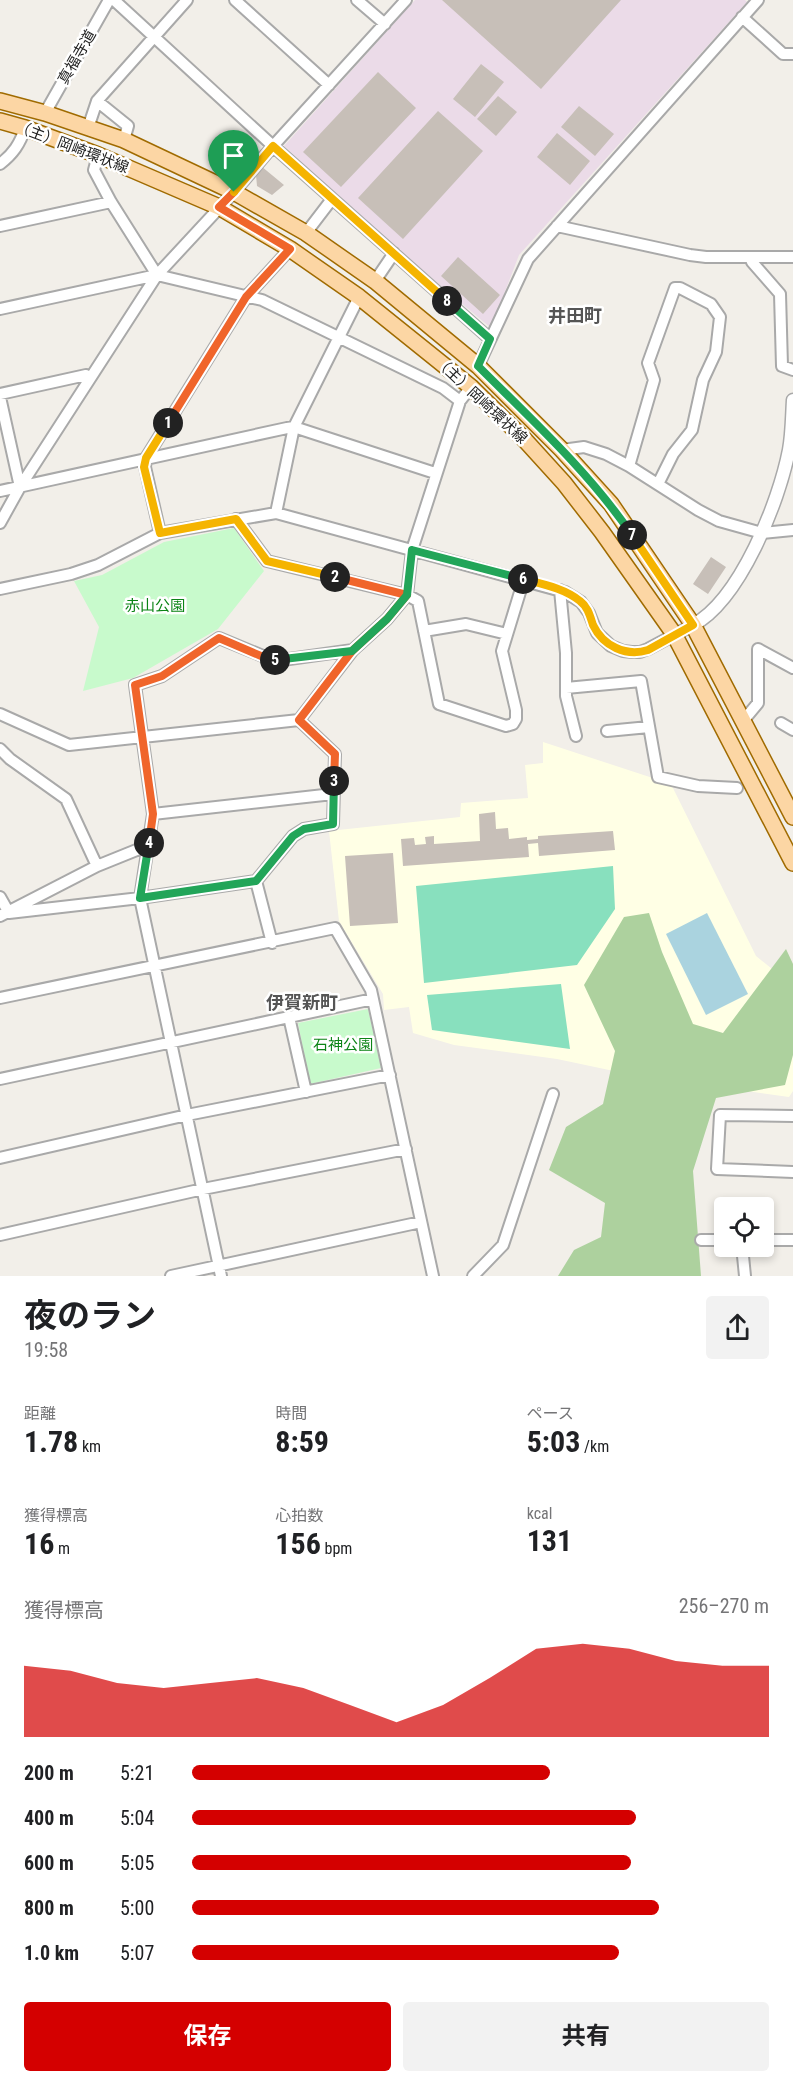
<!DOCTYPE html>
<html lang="ja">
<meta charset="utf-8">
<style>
:root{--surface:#fff;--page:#f2f2f2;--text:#202124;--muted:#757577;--accent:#d40000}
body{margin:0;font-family:"Roboto Condensed","Noto Sans JP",sans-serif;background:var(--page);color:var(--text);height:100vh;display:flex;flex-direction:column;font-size:22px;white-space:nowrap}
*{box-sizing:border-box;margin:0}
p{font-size:20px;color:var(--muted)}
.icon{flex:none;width:33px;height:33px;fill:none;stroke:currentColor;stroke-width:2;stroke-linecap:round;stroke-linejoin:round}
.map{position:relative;height:1276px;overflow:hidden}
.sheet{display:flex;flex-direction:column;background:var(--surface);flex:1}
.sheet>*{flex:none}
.buttons{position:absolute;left:714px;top:1197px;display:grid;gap:12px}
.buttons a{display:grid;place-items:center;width:60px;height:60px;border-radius:6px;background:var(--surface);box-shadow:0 3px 9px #0003;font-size:30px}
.pin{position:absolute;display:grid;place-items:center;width:51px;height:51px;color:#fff;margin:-62px -26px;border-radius:50% 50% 50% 0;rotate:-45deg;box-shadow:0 0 6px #0007}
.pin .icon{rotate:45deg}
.km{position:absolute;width:30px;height:30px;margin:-15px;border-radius:50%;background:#222;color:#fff;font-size:16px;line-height:30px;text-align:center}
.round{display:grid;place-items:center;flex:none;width:63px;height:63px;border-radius:6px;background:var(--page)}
.head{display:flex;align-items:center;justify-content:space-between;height:102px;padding:0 24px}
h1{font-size:33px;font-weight:700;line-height:45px}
.figures{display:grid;grid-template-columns:repeat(3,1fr);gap:9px;height:102px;padding:6px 24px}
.figures div{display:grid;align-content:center}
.figures b{font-size:30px;font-weight:700}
.figures small{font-size:16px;font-weight:400}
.figures p{font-size:16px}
.chart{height:168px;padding:12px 24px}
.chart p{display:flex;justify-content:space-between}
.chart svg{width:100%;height:108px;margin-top:6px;fill:var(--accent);opacity:.7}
.primary-button{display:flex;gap:12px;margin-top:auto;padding:12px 24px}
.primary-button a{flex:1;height:69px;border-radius:6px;background:var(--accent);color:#fff;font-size:24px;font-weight:700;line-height:69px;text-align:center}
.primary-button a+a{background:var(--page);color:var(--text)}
ul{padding:0 24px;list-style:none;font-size:20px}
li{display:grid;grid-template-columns:96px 72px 1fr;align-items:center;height:45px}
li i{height:15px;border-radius:8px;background:var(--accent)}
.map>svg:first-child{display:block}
.industrial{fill:#ebdbe8}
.education{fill:#ffffe5}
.forest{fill:#add19e}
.park{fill:#c8facc}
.pitch{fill:#88e0be}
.water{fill:#aad3df}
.building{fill:#c7bfb8}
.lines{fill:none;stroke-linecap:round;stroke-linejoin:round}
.minor-casing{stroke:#a9a9a9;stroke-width:14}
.tertiary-casing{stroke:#a9a9a9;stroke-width:15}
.primary-casing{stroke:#a06b00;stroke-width:18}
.minor{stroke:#fff;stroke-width:10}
.tertiary{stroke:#fff;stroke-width:12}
.primary{stroke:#fcd6a4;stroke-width:15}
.split-1-casing{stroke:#fff;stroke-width:12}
.split-2-casing{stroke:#fff;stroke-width:12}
.split-3-casing{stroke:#fff;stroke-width:12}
.split-4-casing{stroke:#fff;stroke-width:12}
.split-5-casing{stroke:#fff;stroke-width:12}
.split-6-casing{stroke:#fff;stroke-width:12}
.split-7-casing{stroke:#fff;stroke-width:12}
.split-8-casing{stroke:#fff;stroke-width:12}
.split-9-casing{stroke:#fff;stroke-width:12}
.split-1{stroke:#f0652b;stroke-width:8}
.split-2{stroke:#f5b400;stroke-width:8}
.split-3{stroke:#f0652b;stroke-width:8}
.split-4{stroke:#22a559;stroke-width:8}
.split-5{stroke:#f0652b;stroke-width:8}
.split-6{stroke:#22a559;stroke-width:8}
.split-7{stroke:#f5b400;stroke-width:8}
.split-8{stroke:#22a559;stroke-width:8}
.split-9{stroke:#f5b400;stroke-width:8}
.labels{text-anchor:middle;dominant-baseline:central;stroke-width:5;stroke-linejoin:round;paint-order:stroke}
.street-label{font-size:15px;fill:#222;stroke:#fff}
.park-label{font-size:15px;fill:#0c8416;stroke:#fff}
.quarter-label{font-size:18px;font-weight:bold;fill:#555;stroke:#fff}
</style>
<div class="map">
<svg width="793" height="1276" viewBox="0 0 793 1276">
<rect width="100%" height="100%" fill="#f2efe9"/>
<!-- industrial -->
<path class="industrial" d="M415 0H745L747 2 519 255 491 328 398 250 284 146Z"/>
<!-- education -->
<path class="education" d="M543 742 671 784 756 956 793 986V1091L789 1097 628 1074 557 1059 454 1045 413 1033 409 1007 384 1010 383 994 339 921 329 831 460 817 461 803 528 798 525 765 543 763Z"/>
<!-- forest -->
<path class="forest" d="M649 913 662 952 693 1024 723 1033 786 949 793 964V1055L785 1085 716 1098 693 1171 701 1276H558L574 1250 601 1237 605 1203 549 1170 566 1127 603 1104 615 1051 584 985 624 917Z"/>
<!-- park -->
<path class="park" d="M234 528 264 571 218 629 133 678 83 691 99 627 74 581 102 575 164 542Z
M368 1009 381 1068 310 1084 298 1023Z"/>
<!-- pitch -->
<path class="pitch" d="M613 866 615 909 577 965 424 983 416 886Z
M561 984 570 1049 432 1030 427 995Z"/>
<!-- water -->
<path class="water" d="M707 913 748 994 706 1015 666 934Z"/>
<!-- building -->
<path class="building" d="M442 0H621L541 89Z
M481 64 504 82 475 117 453 99Z
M378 72 416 108 341 187 303 152Z
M498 96 517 112 496 136 477 119Z
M579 106 614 134 595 156 561 127Z
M438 111 483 151 403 239 358 198Z
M557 133 590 161 570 185 537 157Z
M261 166 284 185 272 195 257 186 256 175Z
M458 257 500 295 483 314 441 276Z
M711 557 726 567 708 594 693 584Z
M495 812 496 829 508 828 509 839 527 837V840L538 839V836L613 831 615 850 539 856 538 843 528 844 529 857 403 866 401 839 414 838 415 845 426 844 425 837 434 836V844L480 841 479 814Z
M393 853 398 923 350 926 345 856Z"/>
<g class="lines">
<defs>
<path id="minor" d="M114 0 273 146 490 339
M235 0 329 85
M357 0 385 24
M742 17 783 54H793
M97 101 128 126 124 140
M45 113 109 0
M88 128 97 101 187 0
M98 155 94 170 111 202 157 275
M0 164C13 154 20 144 25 128
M0 226 111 202
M557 226 690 255 706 257H793
M306 233 332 199
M750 257 752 262 780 294 782 366 793 370
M375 281 394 253
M0 309 157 275 262 300 443 388 460 401
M478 366 528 259 758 0
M0 394 86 375 90 378
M0 397 20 487
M562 450 584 447 606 454 629 466 698 510 719 521 762 533 793 530
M629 466 654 380 648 363 675 288H680L711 304 720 317 716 352 703 380 692 430 673 454 658 484
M0 491 287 428 294 427 435 473
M276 513 294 427 359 297
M236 519 267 561 407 595 418 601 439 704 506 726 513 724 516 719V710L502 651 524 579
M0 523 20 487 157 275 234 192 273 146 406 0
M160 533 145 467 146 458 246 297 290 249
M0 589 71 574 98 565 160 533 276 513 565 592 581 602 589 613 597 633 611 646 623 651 632 652H640L648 649 693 625
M560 590 566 653V696L576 736
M424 631 466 624 507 634
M566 688 641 681 658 777 698 786 737 788
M0 714 69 745 299 720 353 650 387 619 407 595 412 550 460 401 471 387
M743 721 758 703V649L793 668
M781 723 793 730
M607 731 649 727
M0 749 10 759 66 799 97 866
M153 814 333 794
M256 881 272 943
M0 897 9 913
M9 913 140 898 256 881 293 836 304 829 333 824 335 754 299 720
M0 916 97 866 149 845
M0 998 335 928 371 990 433 1276
M289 1017 306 1092
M0 1079 373 999
M793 1116 720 1115 717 1169 793 1172
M0 1158 187 1115 390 1075
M0 1235 203 1189 406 1149
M701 1240H724
M764 1240H793
M742 1246 745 1276
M171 1276 421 1222
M221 1276 140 898 153 814 135 685 162 676 219 638 275 661 353 650
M473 1276 503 1245 553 1094"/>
<path id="tertiary" d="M693 625C740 600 779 502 789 450 792 434 792 416 793 400"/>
<path id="primary" d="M0 101 45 113 124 140 234 192 306 233 375 281 478 366 562 450 611 504 693 625 793 817
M0 121 25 128 98 155 219 207 290 249 359 297 471 387 524 439 564 483 602 532 674 634 793 863"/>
</defs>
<!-- minor casing -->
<use href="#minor" class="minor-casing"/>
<!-- tertiary casing -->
<use href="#tertiary" class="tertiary-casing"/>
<!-- primary casing -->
<use href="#primary" class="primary-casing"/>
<!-- minor -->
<use href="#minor" class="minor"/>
<!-- tertiary -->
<use href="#tertiary" class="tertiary"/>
<!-- primary -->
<use href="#primary" class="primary"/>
</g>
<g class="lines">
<defs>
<path id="split-1" d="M168 423 246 297 290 249 219 207 234 192"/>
<path id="split-2" d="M168 423 146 458 144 467 160 533 236 519 267 561 335 577"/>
<path id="split-3" d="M334 781 335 754 299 720 352 651 387 619 407 595 335 577"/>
<path id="split-4" d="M149 843 140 898 256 881 293 836 304 829 333 824 334 781"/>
<path id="split-5" d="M149 843 153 814 135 685 162 676 219 638 268 659 275 660"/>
<path id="split-6" d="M275 660 352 651 387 619 407 595 412 550 523 579"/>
<path id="split-7" d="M523 579C542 584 564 588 580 601 588 607 590 616 593 625 603 646 626 657 648 650L693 625 632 535"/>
<path id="split-8" d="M447 301 490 339 478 366C532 420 589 472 632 535"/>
<path id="split-9" d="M234 192 273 146 447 301"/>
</defs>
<!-- split-1 casing -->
<use href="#split-1" class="split-1-casing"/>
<!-- split-2 casing -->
<use href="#split-2" class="split-2-casing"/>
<!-- split-3 casing -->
<use href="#split-3" class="split-3-casing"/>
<!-- split-4 casing -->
<use href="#split-4" class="split-4-casing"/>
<!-- split-5 casing -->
<use href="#split-5" class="split-5-casing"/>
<!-- split-6 casing -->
<use href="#split-6" class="split-6-casing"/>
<!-- split-7 casing -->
<use href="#split-7" class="split-7-casing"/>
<!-- split-8 casing -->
<use href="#split-8" class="split-8-casing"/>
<!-- split-9 casing -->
<use href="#split-9" class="split-9-casing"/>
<!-- split-1 -->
<use href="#split-1" class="split-1"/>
<!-- split-2 -->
<use href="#split-2" class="split-2"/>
<!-- split-3 -->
<use href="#split-3" class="split-3"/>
<!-- split-4 -->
<use href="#split-4" class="split-4"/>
<!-- split-5 -->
<use href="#split-5" class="split-5"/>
<!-- split-6 -->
<use href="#split-6" class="split-6"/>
<!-- split-7 -->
<use href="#split-7" class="split-7"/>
<!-- split-8 -->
<use href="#split-8" class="split-8"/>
<!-- split-9 -->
<use href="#split-9" class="split-9"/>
</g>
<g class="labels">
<!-- street labels -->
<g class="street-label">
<text transform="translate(77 57) rotate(-60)">真福寺道</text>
<text transform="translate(72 147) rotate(21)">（主）岡崎環状線</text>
<text transform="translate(481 400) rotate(43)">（主）岡崎環状線</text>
</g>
<!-- park labels -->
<g class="park-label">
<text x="155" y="606">赤山公園</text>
<text x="343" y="1045">石神公園</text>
</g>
<!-- quarter labels -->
<g class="quarter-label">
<text x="575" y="315">井田町</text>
<text x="302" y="1002">伊賀新町</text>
</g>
</g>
</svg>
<div class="buttons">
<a><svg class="icon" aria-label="locate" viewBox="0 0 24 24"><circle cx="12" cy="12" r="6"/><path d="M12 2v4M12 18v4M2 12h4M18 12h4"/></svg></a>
</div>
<div class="pin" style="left:234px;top:192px;background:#1e9e55"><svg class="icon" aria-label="arrive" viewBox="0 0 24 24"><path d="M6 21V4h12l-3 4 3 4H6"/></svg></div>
<b class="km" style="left:168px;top:423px">1</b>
<b class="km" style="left:335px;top:577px">2</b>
<b class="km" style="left:334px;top:781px">3</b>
<b class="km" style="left:149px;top:843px">4</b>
<b class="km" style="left:275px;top:660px">5</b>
<b class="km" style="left:523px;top:579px">6</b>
<b class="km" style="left:632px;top:535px">7</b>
<b class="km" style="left:447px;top:301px">8</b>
</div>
<section class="sheet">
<div class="head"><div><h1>夜のラン</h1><p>19:58</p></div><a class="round"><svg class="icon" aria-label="share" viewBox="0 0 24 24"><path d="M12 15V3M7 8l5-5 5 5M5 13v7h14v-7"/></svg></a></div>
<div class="figures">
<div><p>距離</p><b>1.78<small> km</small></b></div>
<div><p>時間</p><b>8:59</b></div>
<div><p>ペース</p><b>5:03<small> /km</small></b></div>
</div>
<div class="figures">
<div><p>獲得標高</p><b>16<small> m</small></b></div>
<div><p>心拍数</p><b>156<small> bpm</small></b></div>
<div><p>kcal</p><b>131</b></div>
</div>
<div class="chart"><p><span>獲得標高</span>256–270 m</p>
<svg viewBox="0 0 160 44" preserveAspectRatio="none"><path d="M0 44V15L10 17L20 22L30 24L40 22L50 20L60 24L70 31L80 38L90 31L100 20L110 8L120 6L130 8L140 13L150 15L160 15V44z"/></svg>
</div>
<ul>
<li><b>200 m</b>5:21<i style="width:62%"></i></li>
<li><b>400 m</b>5:04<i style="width:77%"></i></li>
<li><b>600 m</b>5:05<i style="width:76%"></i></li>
<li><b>800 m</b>5:00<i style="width:81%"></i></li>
<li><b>1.0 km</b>5:07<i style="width:74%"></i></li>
</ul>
<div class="primary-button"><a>保存</a><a>共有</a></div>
</section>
